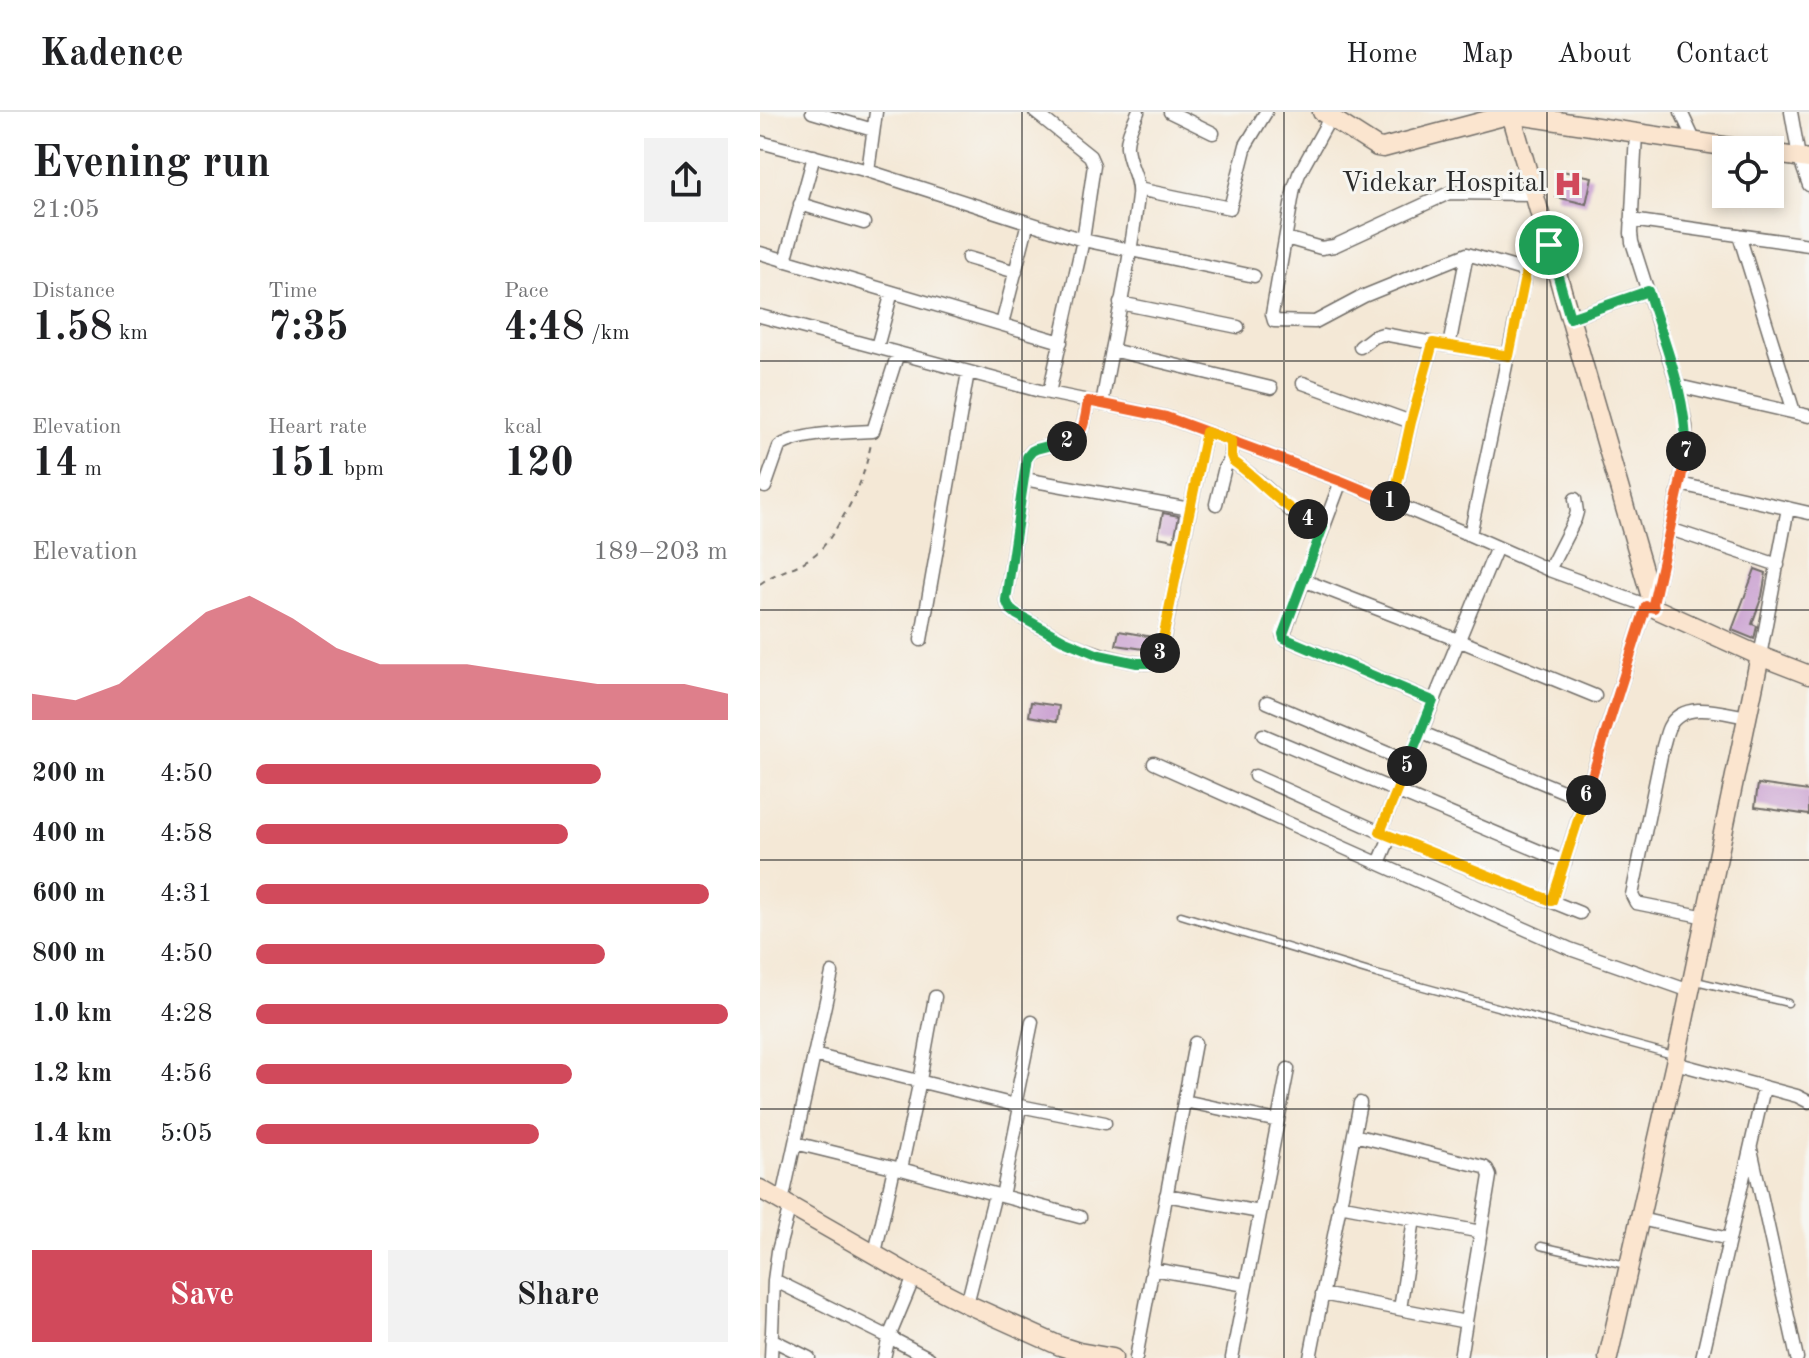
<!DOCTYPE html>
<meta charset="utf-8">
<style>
:root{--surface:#fff;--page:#f2f2f2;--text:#202124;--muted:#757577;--line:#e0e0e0;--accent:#d1495b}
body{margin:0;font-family:"Old Standard TT",serif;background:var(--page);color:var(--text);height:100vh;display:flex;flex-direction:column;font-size:30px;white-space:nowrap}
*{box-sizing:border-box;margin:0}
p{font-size:26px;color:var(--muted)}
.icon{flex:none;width:44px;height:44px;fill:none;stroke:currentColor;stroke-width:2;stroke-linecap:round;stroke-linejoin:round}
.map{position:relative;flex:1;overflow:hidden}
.details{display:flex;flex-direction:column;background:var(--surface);width:760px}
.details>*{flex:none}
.fabs{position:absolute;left:952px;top:24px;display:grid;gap:16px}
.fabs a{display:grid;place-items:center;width:72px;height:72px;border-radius:0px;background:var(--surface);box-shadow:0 4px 12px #0003;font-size:40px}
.pin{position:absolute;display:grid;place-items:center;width:68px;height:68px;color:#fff;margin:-34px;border:4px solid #fff;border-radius:50%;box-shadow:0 2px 8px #0007}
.km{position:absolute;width:40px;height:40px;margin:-20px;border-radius:50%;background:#222;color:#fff;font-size:22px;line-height:40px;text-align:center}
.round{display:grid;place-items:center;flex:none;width:84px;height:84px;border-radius:0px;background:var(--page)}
.headline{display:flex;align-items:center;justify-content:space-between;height:136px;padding:0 32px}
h1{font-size:44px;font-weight:800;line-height:60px}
.stats{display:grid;grid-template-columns:repeat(3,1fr);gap:12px;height:136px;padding:8px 32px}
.stats div{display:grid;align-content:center}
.stats b{font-size:40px;font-weight:800}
.stats small{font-size:22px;font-weight:400}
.stats p{font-size:22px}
.chart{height:224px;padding:16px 32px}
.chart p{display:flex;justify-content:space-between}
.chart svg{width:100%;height:144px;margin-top:8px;fill:var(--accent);opacity:.7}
.button{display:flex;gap:16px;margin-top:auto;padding:16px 32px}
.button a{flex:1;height:92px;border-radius:0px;background:var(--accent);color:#fff;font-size:32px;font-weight:800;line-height:92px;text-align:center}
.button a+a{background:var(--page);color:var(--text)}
ul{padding:0 32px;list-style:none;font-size:26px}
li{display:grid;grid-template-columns:128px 96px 1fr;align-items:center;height:60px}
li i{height:20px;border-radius:10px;background:var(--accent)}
header{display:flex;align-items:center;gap:48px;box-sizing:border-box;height:112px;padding:0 40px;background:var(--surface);border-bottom:2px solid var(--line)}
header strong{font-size:38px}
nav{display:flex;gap:44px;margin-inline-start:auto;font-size:28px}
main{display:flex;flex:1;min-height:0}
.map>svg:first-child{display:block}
.building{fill:#c89ccf}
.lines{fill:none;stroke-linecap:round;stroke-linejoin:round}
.lane-casing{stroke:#716d67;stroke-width:9}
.street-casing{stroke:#716d67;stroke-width:15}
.secondary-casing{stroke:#716d67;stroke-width:21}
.path{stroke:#716d67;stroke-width:2;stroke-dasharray:6 6;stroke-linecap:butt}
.lane{stroke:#fff;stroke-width:6}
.street{stroke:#fff;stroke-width:12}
.secondary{stroke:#fbe5cf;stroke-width:18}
.split-1-casing{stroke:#fff;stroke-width:16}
.split-2-casing{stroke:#fff;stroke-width:16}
.split-3-casing{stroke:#fff;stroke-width:16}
.split-4-casing{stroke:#fff;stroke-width:16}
.split-5-casing{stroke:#fff;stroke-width:16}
.split-6-casing{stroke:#fff;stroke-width:16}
.split-7-casing{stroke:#fff;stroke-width:16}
.split-8-casing{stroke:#fff;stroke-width:16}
.split-1{stroke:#f5b400;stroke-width:10}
.split-2{stroke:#f0652b;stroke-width:10}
.split-3{stroke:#22a559;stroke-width:10}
.split-4{stroke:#f5b400;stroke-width:10}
.split-5{stroke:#22a559;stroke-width:10}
.split-6{stroke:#f5b400;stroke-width:10}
.split-7{stroke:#f0652b;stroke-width:10}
.split-8{stroke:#22a559;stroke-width:10}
.grid{fill:none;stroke:#2b2b2b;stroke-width:2;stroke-opacity:0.55}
.labels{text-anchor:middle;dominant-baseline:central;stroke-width:6;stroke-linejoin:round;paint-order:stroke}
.poi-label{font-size:28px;fill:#2b2b2b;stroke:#f6f6f2;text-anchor:end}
</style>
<header>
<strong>Kadence</strong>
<nav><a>Home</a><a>Map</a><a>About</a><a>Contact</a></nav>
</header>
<main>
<section class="details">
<div class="headline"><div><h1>Evening run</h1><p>21:05</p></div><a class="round"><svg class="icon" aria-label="share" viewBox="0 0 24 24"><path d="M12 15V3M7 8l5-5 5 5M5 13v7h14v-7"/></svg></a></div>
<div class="stats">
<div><p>Distance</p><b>1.58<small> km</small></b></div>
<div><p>Time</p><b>7:35</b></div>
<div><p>Pace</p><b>4:48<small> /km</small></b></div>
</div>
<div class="stats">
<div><p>Elevation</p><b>14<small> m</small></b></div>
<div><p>Heart rate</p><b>151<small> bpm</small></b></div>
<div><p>kcal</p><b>120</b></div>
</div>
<div class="chart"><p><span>Elevation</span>189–203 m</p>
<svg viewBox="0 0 160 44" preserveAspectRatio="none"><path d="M0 44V36L10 38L20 33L30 22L40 11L50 6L60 13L70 22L80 27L90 27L100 27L110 29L120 31L130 33L140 33L150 33L160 36V44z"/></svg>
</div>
<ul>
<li><b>200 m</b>4:50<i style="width:73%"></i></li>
<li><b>400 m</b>4:58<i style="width:66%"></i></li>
<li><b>600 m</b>4:31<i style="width:96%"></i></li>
<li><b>800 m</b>4:50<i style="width:74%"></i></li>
<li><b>1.0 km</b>4:28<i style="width:100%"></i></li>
<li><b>1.2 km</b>4:56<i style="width:67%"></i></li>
<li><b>1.4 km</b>5:05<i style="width:60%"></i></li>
</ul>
<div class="button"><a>Save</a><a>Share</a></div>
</section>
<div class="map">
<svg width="1049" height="1246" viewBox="0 0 1049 1246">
<rect width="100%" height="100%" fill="#f6f6f2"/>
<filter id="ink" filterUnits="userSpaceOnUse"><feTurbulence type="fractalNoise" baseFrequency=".0125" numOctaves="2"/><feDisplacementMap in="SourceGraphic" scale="16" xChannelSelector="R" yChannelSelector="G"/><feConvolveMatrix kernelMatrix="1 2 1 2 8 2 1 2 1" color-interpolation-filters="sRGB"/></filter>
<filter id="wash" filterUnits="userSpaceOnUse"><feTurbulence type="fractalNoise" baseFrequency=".006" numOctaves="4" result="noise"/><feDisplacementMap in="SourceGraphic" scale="32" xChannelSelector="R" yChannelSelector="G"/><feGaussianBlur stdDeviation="1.8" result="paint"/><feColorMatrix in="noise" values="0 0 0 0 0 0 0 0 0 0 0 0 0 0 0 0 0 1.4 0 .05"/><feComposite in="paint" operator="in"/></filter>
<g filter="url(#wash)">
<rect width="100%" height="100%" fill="#f4e8d6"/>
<g id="blocks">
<!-- building -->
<path class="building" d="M802 59 832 65 826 92 796 85Z
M403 401 419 404 414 428 398 425Z
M995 457 1006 461 1002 484 992 512 997 514 994 527 972 518Z
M359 519 393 525 391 538 356 533Z
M271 590 299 594 297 609 269 604Z
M998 672 1049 679V703L995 695Z"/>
</g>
</g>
<g filter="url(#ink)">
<use href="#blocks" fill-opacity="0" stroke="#716d67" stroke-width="2"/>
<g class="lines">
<defs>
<path id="lane" d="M421 803 616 862 913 943
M936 869 1028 891
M781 1134 866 1153"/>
<path id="street" d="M52 0 113 18
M116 0 108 59 323 128 289 281
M275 0 330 44 334 53 323 128 494 164
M410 0 453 21
M921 0 935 30
M1031 0 1039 45 1049 73
M570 6 539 62 534 76 512 202 514 209 555 210 604 184 707 142 766 159
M876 21 871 121 872 130 918 274 926 314V338L920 372 894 486
M0 30 108 59
M378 77 470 96 486 33 506 0
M40 92 104 111
M871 108 1049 133
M979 123 1034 300
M526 126 561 136 574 134 689 81 773 82
M0 141 301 230
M208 146 256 160
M25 149 54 44
M360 191 478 215
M0 204 280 279 406 305 581 369 710 423 789 458 894 496
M810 206 888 179
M242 212 268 110
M689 234 707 142
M117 235 132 180
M600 235 613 225 623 222 673 231
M352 238 511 276
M543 271 651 310
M918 274 1049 304
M328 289C325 302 325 320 313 328L276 337 272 339 267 345 246 488 250 497 256 502C295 524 322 540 368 549 378 551 389 553 399 548L446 320
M342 292C354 223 370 154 378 84 380 66 368 52 367 35 366 24 374 10 378 0
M471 329V344L473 349 501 371 532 400 563 415
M264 367 430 397
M581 369 523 524 524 526 673 589
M920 372 1049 401
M5 375 19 335C36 321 90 320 113 319L138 241
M633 390 651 310 673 231 749 244
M456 392 465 355 472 347
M910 417 1018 453
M710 423 769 145 789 133
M737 435 620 720 820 801
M789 458 815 407 817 400 815 387
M543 468 698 528 835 584
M161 528 208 260
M1000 544 1028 396
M507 590 648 650
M660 620 805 680
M503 623 805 750
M394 651 810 837 930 879
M495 664 620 720
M619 751 630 725
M792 789 886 494
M946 805 876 791 872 783 903 634C905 628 906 621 909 615 924 587 963 601 987 605
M54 943 255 993 345 1011
M915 951 1037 984 1049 990
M424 989 518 1009
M255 993 272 910
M594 1023 724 1055 727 1057 730 1064 700 1246
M35 1031 141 1057 320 1105
M991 1037 1037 1246
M141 1057 160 968 175 885
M406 1083 500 1100
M242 1084 260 995
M22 1090 72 861
M579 1093 721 1120
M880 1107 969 1127
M115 1141 134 1056
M392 1157 486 1173
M14 1168 129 1225 169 1246
M562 1182 706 1210
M207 1192 235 1082
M640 1197 654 1107
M11 1227 49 1246
M11 1246 14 1168 18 1139 30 1094
M124 1246 129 1225 154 1165
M376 1246 435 931
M472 1246 528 957
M550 1246 600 991
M942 1246 1004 976"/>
<path id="secondary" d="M562 0 617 35 623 36 751 2 990 38
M751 2 894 496 1000 544 1049 563
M1010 41 1049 47
M0 1077 154 1165 207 1192 300 1234 319 1240 353 1246
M848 1246 915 951 1000 544"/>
</defs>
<!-- lane casing -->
<use href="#lane" class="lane-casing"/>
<!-- street casing -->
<use href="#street" class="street-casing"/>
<!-- secondary casing -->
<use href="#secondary" class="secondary-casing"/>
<!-- path -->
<path class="path" d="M0 472C15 460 35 457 50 446 61 439 68 429 75 418 95 386 103 369 111 332"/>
<!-- lane -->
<use href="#lane" class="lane"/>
<!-- street -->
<use href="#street" class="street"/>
<!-- secondary -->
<use href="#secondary" class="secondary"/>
</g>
</g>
<g class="lines" filter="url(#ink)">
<defs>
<path id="split-1" d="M630 389 633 390 651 310 673 231 749 244 769 145 789 133"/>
<path id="split-2" d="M307 329C325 325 325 305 328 289L406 305 581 369 630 389"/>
<path id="split-3" d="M307 329 276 337 272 339 267 345 246 488 250 497 256 502 303 528 339 543 377 551H393L399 548 400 541"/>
<path id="split-4" d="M400 541 446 320 471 329V344L473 349C499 367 520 394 548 407"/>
<path id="split-5" d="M548 407 563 415 523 522 524 526 673 589 647 654"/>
<path id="split-6" d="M647 654 620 720 792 789 826 683"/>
<path id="split-7" d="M826 683 886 494 894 496 893 492 920 372 926 339"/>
<path id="split-8" d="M789 133 810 206 888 179C904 231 927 283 926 339"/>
</defs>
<!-- split-1 casing -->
<use href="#split-1" class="split-1-casing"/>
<!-- split-2 casing -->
<use href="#split-2" class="split-2-casing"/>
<!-- split-3 casing -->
<use href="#split-3" class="split-3-casing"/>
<!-- split-4 casing -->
<use href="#split-4" class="split-4-casing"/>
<!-- split-5 casing -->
<use href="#split-5" class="split-5-casing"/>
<!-- split-6 casing -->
<use href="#split-6" class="split-6-casing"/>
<!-- split-7 casing -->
<use href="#split-7" class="split-7-casing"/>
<!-- split-8 casing -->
<use href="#split-8" class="split-8-casing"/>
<!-- split-1 -->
<use href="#split-1" class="split-1"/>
<!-- split-2 -->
<use href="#split-2" class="split-2"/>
<!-- split-3 -->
<use href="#split-3" class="split-3"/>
<!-- split-4 -->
<use href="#split-4" class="split-4"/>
<!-- split-5 -->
<use href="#split-5" class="split-5"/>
<!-- split-6 -->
<use href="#split-6" class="split-6"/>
<!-- split-7 -->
<use href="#split-7" class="split-7"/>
<!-- split-8 -->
<use href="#split-8" class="split-8"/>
</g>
<!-- grid -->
<path class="grid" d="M262 0V1246M524 0V1246M787 0V1246M0 249H1049M0 498H1049M0 748H1049M0 997H1049"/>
<!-- icons -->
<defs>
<symbol id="hospital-bare" viewBox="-9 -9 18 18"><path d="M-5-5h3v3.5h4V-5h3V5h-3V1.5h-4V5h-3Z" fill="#d1495b" stroke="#f6f6f2" stroke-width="2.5" paint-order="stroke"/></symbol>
</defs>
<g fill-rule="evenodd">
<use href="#hospital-bare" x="788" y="52" width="40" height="40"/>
</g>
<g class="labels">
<!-- poi labels -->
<g class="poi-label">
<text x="786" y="72">Videkar Hospital</text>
</g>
</g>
</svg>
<div class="fabs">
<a><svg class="icon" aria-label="locate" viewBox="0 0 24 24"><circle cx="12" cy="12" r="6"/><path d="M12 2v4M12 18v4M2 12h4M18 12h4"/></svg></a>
</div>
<div class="pin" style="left:789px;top:133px;background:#1e9e55"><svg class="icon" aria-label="arrive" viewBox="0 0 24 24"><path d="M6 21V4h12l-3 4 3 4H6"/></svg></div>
<b class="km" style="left:630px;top:389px">1</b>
<b class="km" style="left:307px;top:329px">2</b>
<b class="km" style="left:400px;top:541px">3</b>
<b class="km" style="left:548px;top:407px">4</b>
<b class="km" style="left:647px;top:654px">5</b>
<b class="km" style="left:826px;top:683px">6</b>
<b class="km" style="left:926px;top:339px">7</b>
</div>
</main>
